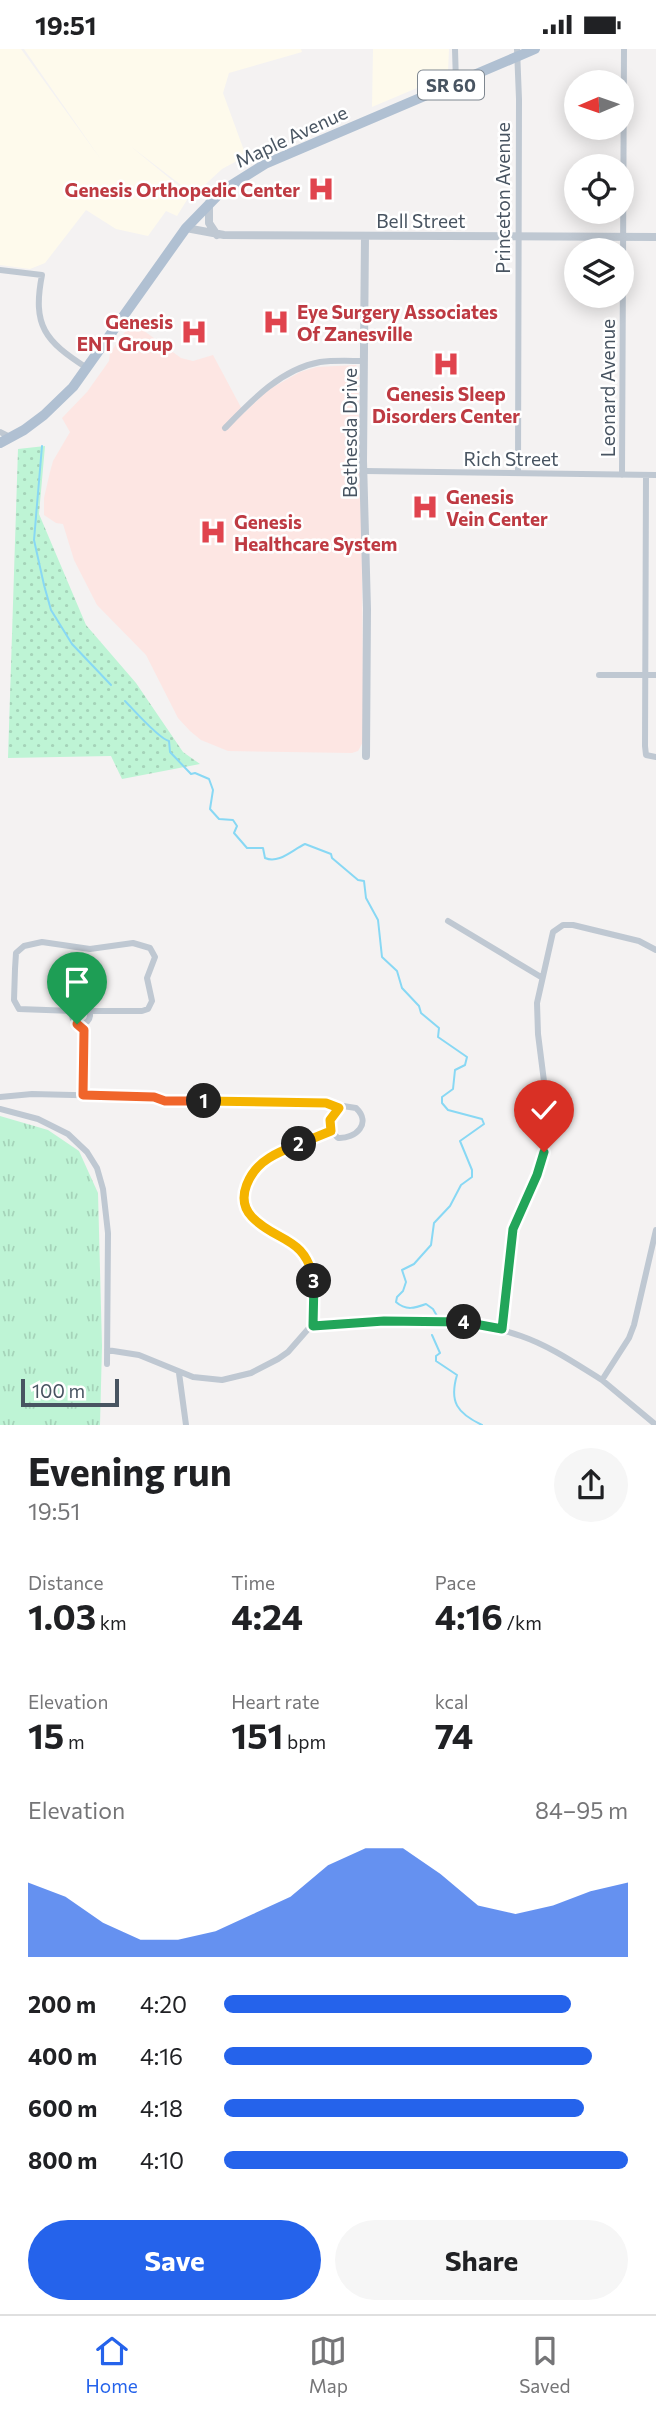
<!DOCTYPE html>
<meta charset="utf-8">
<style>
:root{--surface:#fff;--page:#f6f6f6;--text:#202124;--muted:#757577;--line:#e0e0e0;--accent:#2563eb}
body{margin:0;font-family:Commissioner,sans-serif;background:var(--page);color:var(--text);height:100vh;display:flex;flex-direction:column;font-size:26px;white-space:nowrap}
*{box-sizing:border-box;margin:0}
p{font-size:23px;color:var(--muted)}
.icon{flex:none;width:38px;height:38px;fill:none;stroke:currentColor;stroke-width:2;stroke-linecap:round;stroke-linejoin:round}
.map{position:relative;height:1376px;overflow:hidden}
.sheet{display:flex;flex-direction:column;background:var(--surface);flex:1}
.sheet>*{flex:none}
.needle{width:46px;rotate:268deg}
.tools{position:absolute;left:564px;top:21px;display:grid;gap:14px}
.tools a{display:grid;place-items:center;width:70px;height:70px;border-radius:50%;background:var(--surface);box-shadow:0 4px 18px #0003;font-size:35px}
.scale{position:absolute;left:21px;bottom:18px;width:98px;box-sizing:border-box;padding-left:7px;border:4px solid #485461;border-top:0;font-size:19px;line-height:24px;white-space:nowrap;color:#485461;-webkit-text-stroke:5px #fff;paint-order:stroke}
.pin{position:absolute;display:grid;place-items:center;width:60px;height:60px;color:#fff;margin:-72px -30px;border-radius:50% 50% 50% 0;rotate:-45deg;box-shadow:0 0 7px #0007}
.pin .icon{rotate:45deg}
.km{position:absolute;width:35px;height:35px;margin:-18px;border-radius:50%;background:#222;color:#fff;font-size:19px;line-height:35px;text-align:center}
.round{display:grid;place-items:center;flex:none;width:74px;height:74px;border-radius:37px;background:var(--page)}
.head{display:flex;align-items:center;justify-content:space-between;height:119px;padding:0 28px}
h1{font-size:38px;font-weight:700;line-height:52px}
.figures{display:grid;grid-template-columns:repeat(3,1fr);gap:10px;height:119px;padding:7px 28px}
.figures div{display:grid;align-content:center}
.figures b{font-size:35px;font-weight:700}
.figures small{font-size:19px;font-weight:400}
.figures p{font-size:19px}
.chart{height:196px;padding:14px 28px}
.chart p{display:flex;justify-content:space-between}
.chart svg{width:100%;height:126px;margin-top:7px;fill:var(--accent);opacity:.7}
.action{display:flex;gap:14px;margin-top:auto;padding:14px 28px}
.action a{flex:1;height:80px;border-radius:42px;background:var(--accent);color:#fff;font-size:28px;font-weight:700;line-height:80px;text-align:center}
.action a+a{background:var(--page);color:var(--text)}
ul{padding:0 28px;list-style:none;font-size:23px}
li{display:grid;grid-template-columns:112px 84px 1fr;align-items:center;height:52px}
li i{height:18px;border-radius:9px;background:var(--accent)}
.status{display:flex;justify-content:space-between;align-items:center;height:49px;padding:0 35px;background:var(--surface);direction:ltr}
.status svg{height:19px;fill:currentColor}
.dock{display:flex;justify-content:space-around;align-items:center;height:98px;border-top:2px solid var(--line);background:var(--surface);font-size:19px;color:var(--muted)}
.dock a{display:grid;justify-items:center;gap:4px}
.dock .on{color:var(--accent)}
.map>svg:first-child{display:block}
.commercial{fill:#fefaec}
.medical{fill:#fde6e3}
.grass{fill:url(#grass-tufts)}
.park{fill:url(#park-dots)}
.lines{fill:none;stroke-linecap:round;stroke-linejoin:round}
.stream{stroke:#88d8f4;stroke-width:2}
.minor{stroke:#bfc8d2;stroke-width:6}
.tertiary{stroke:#bfc8d2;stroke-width:8}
.primary{stroke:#b0c0d2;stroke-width:10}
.split-1-casing{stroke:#fff;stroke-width:14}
.split-2-casing{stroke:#fff;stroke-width:14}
.split-3-casing{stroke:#fff;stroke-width:14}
.split-4-casing{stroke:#fff;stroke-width:14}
.split-5-casing{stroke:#fff;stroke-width:14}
.split-1{stroke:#f0652b;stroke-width:9}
.split-2{stroke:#f5b400;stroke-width:9}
.split-3{stroke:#f5b400;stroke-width:9}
.split-4{stroke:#22a559;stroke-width:9}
.split-5{stroke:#22a559;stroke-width:9}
.labels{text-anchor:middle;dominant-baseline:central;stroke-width:5;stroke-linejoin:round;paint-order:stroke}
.shield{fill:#fff;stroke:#7f8790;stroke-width:2}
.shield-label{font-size:18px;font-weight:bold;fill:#485461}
.street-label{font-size:19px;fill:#485461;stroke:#fff}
.health-label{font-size:19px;font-weight:bold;fill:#be3a42;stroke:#fff;text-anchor:start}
</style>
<div class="status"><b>19:51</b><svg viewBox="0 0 49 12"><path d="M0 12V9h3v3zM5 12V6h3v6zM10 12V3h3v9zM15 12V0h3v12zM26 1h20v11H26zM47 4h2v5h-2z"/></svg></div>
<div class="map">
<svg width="656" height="1376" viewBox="0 0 656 1376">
<defs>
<pattern id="grass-tufts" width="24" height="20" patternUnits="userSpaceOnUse" patternTransform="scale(1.75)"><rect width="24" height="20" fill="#bef4d5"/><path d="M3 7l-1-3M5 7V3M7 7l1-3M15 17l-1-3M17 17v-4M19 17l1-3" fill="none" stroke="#a5d3b9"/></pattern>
<pattern id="park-dots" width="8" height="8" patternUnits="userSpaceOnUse" patternTransform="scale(1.75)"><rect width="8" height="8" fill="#bef4d5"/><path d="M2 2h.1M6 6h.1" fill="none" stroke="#a5d3b9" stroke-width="1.8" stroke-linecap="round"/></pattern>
</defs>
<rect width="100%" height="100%" fill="#f4f2f2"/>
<!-- commercial -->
<path class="commercial" d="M0 0H21L102 112 24 0H301L302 3 229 24 223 44 246 107 222 120 194 146 129 96 190 146 177 167 166 162 148 187 116 180 86 161 45 214 30 220 0 216Z
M373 0H449L448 23 443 28 372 58Z"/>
<!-- medical -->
<path class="medical" d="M132 273 181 309 193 312 213 306 244 364 268 341 300 323 317 318 356 316 359 321 358 413 361 430 363 639V693L358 702 352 704 228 702 201 691 190 682 178 669 146 606 97 556 74 511 63 475 56 474 44 466V449L50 423 53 412 70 383 62 369 87 343 109 312 110 304Z"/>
<!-- grass -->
<path class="grass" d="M0 1067 48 1081 79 1102 98 1144 102 1297 100 1376H0Z"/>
<!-- park -->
<path class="park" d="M45 397 39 465 86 576 136 634 183 703 200 715 122 730 111 707 8 709 18 400Z"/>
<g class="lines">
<!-- stream -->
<path class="stream" d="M42 397 34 491 44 536 51 561 72 595 111 636
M125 652C134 661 159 690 169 692L170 703 191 725 195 724 209 730 213 741 210 760 219 770 233 771 237 777 234 784 247 799H263L265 809C279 815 292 801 305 795L331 805 332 809 358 831 364 832 366 849 378 871 382 908 397 922 402 939 419 957 421 964 439 979 438 988 467 1008 465 1016 455 1021 453 1040 442 1048V1054L448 1061 482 1070 484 1075 460 1092 472 1121V1128L461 1136 450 1157 434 1174 431 1196 414 1215 402 1221 406 1233 403 1242 397 1248 396 1253C406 1262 415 1259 426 1255L433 1260 437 1267
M432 1286 440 1304 436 1307V1312L457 1326C449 1353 457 1364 482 1376"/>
<!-- minor -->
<path class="minor" d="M455 0 456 34
M517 0 519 50 518 424
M0 221 42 226C32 277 45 292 87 319
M225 379C251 352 281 320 320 313 334 311 350 312 364 312
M0 383 10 388
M365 422 656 426
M622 426 624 0
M646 426 645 697 646 706 656 708
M599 626H656
M448 872 541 928
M72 966a9 9 0 1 1 18 0a9 9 0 1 1-18 0Z
M73 962 19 960 14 951 15 920 16 904 24 897 42 893 90 900 133 894 150 899 155 908 147 929 152 952 148 960 142 962H89
M80 976 84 980 83 1046
M0 1048 32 1045 154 1048 165 1052 326 1054 339 1059
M343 1057 356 1059C372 1074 356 1090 338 1089L331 1082C328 1071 333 1062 343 1057Z
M0 1060 38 1070 68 1085 87 1103 97 1119 103 1140 108 1184 107 1315
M313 1277C312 1254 319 1235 308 1213 297 1192 277 1186 258 1173 249 1167 243 1157 244 1146 248 1106 300 1095 331 1082
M502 1280 513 1180 537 1126 547 1088 548 1064 538 985 537 954 553 883 563 876H573L639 892 656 901
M107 1301 139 1306 193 1328 222 1331 251 1324 278 1310 288 1303 309 1279 317 1276C375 1268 466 1267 521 1287 550 1297 576 1315 602 1331L629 1289 634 1276 656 1181
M179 1324 186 1376
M602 1331 656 1376"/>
<!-- tertiary -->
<path class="tertiary" d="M209 154V174L217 186
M186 179 224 186 656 188
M365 187 363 412 367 560 366 707"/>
<!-- primary -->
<path class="primary" d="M0 394 24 381 44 366 73 338 186 179 222 142 265 115 535 0"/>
</g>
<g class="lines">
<defs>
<path id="split-1" d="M77 975 84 981 83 1046 154 1048 165 1052H204"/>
<path id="split-2" d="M204 1052 326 1054 339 1059 330 1071 331 1082 299 1095"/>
<path id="split-3" d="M299 1095C289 1099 278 1103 269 1109 250 1121 234 1149 252 1168 277 1194 305 1186 314 1232"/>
<path id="split-4" d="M314 1232 313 1277 384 1272 464 1273"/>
<path id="split-5" d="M464 1273 502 1280 513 1180 537 1126 544 1103"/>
</defs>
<!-- split-1 casing -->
<use href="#split-1" class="split-1-casing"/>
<!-- split-2 casing -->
<use href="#split-2" class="split-2-casing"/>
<!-- split-3 casing -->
<use href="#split-3" class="split-3-casing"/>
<!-- split-4 casing -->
<use href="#split-4" class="split-4-casing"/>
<!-- split-5 casing -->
<use href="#split-5" class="split-5-casing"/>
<!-- split-1 -->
<use href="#split-1" class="split-1"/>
<!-- split-2 -->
<use href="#split-2" class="split-2"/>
<!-- split-3 -->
<use href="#split-3" class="split-3"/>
<!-- split-4 -->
<use href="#split-4" class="split-4"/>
<!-- split-5 -->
<use href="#split-5" class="split-5"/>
</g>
<!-- icons -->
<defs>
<symbol id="hospital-bare" viewBox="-9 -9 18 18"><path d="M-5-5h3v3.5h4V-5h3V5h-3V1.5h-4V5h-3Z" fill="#e0444e" stroke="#fff" stroke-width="2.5" paint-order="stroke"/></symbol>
</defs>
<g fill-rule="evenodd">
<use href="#hospital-bare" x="302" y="121" width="38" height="38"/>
<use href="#hospital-bare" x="257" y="254" width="38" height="38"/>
<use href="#hospital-bare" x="175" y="264" width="38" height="38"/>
<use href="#hospital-bare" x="427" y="296" width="38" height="38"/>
<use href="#hospital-bare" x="406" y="439" width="38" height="38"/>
<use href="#hospital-bare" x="194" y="464" width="38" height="38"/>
</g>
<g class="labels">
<!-- shield labels -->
<rect class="shield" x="418" y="21.5" width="66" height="29" rx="5"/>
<g class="shield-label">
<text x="451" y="36">SR 60</text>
</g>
<!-- street labels -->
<g class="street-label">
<text transform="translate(291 87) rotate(-25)">Maple Avenue</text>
<text transform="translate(502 149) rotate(-90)">Princeton Avenue</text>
<text x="421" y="171">Bell Street</text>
<text transform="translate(607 339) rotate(-90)">Leonard Avenue</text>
<text transform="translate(349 384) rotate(-90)">Bethesda Drive</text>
<text x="511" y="409">Rich Street</text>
</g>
<!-- health labels -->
<g class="health-label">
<text x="300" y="140" text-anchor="end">Genesis Orthopedic Center</text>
<text x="297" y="262">Eye Surgery Associates<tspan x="297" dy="22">Of Zanesville</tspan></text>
<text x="173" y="272" text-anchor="end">Genesis<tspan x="173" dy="22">ENT Group</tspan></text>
<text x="446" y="344" text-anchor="middle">Genesis Sleep<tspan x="446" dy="22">Disorders Center</tspan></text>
<text x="446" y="447">Genesis<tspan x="446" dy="22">Vein Center</tspan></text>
<text x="234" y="472">Genesis<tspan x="234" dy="22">Healthcare System</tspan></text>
</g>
</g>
</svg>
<div class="tools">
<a><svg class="needle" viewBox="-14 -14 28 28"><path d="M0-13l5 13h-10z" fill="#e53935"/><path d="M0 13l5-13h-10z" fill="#757577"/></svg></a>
<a><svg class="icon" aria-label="locate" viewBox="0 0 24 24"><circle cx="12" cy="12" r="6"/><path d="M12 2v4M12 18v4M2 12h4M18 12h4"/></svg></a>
<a><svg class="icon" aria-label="layers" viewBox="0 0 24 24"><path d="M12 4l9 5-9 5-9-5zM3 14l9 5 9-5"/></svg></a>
</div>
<div class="scale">100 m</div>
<div class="pin" style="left:77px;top:975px;background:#1e9e55"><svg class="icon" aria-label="arrive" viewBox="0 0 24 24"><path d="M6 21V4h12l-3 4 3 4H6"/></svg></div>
<div class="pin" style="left:544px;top:1103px;background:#d93025"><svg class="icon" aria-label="check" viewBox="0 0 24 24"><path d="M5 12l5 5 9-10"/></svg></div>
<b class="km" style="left:204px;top:1052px">1</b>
<b class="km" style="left:299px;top:1095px">2</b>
<b class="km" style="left:314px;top:1232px">3</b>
<b class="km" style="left:464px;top:1273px">4</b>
</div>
<section class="sheet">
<div class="head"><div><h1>Evening run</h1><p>19:51</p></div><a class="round"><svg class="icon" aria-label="share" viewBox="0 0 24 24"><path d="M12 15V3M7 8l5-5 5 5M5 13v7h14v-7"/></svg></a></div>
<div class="figures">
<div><p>Distance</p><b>1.03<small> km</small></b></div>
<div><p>Time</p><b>4:24</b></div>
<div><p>Pace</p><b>4:16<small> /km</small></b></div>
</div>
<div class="figures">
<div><p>Elevation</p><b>15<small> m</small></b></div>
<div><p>Heart rate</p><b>151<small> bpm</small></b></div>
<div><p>kcal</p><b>74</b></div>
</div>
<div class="chart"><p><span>Elevation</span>84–95 m</p>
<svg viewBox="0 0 160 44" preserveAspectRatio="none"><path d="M0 44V18L10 23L20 32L30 38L40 38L50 35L60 29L70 23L80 12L90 6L100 6L110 15L120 26L130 29L140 26L150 21L160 18V44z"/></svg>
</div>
<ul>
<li><b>200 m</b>4:20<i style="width:86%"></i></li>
<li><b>400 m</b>4:16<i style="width:91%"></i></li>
<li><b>600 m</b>4:18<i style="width:89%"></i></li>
<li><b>800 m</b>4:10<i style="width:100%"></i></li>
</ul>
<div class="action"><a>Save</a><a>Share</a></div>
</section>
<nav class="dock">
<a class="on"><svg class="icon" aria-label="home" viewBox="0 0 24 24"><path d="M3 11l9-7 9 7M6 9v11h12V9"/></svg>Home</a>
<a><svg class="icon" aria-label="map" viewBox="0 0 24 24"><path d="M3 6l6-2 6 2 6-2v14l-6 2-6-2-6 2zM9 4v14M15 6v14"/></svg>Map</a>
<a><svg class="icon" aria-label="saved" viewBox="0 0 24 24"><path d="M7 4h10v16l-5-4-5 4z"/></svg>Saved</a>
</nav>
